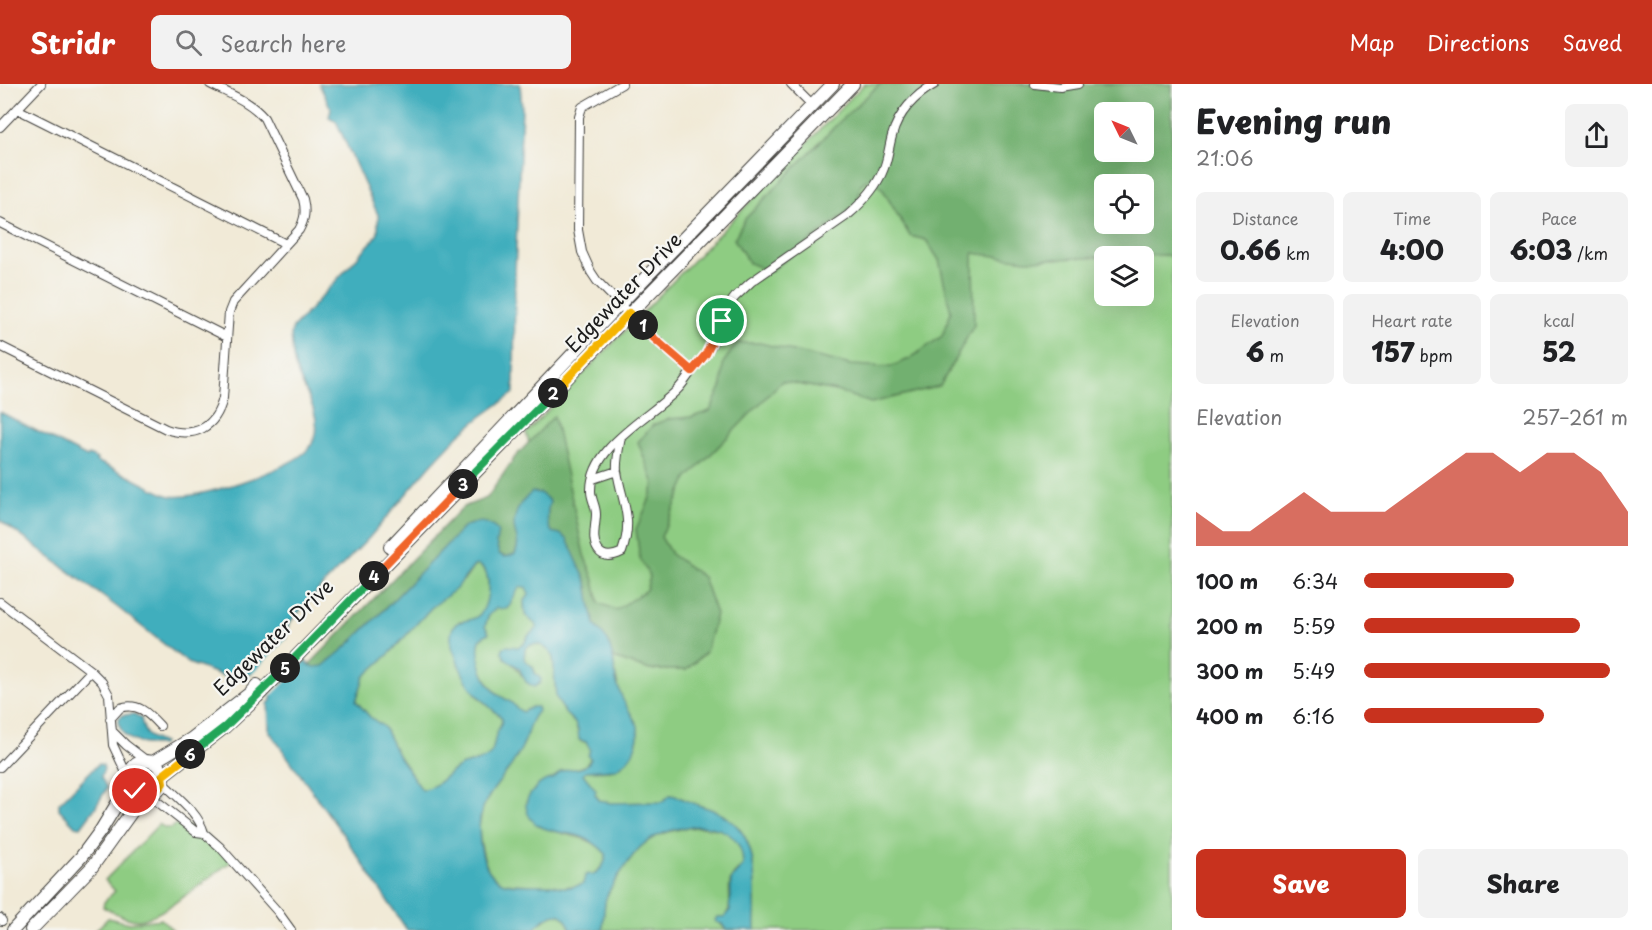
<!DOCTYPE html>
<meta charset="utf-8">
<style>
:root{--surface:#fff;--page:#f2f2f2;--text:#202124;--muted:#757577;--accent:#c8321e}
body{margin:0;font-family:"Playpen Sans",sans-serif;background:var(--page);color:var(--text);height:100vh;display:flex;flex-direction:column;font-size:22px;white-space:nowrap}
*{box-sizing:border-box;margin:0}
p{font-size:20px;color:var(--muted)}
.icon{flex:none;width:33px;height:33px;fill:none;stroke:currentColor;stroke-width:2;stroke-linecap:round;stroke-linejoin:round}
.map{position:relative;flex:1;overflow:hidden}
.sheet{display:flex;flex-direction:column;background:var(--surface);width:480px}
.sheet>*{flex:none}
.needle{width:39px;rotate:313deg}
.tools{position:absolute;left:1094px;top:18px;display:grid;gap:12px}
.tools a{display:grid;place-items:center;width:60px;height:60px;border-radius:9px;background:var(--surface);box-shadow:0 6px 24px #0002;font-size:30px}
.pin{position:absolute;display:grid;place-items:center;width:51px;height:51px;color:#fff;margin:-26px;border:3px solid #fff;border-radius:50%;box-shadow:0 2px 6px #0007}
.km{position:absolute;width:30px;height:30px;margin:-15px;border-radius:50%;background:#222;color:#fff;font-size:16px;line-height:30px;text-align:center}
.round{display:grid;place-items:center;flex:none;width:63px;height:63px;border-radius:9px;background:var(--page)}
.overview{display:flex;align-items:center;justify-content:space-between;height:102px;padding:0 24px}
h1{font-size:33px;font-weight:800;line-height:45px}
.metrics{display:grid;grid-template-columns:repeat(3,1fr);gap:9px;height:102px;padding:6px 24px}
.metrics div{display:grid;align-content:center;border-radius:9px;background:var(--page);text-align:center}
.metrics b{font-size:26px;font-weight:800}
.metrics small{font-size:16px;font-weight:400}
.metrics p{font-size:16px}
.chart{height:168px;padding:12px 24px}
.chart p{display:flex;justify-content:space-between}
.chart svg{width:100%;height:108px;margin-top:6px;fill:var(--accent);opacity:.7}
.button{display:flex;gap:12px;margin-top:auto;padding:12px 24px}
.button a{flex:1;height:69px;border-radius:9px;background:var(--accent);color:#fff;font-size:24px;font-weight:800;line-height:69px;text-align:center}
.button a+a{background:var(--page);color:var(--text)}
ul{padding:0 24px;list-style:none;font-size:20px}
li{display:grid;grid-template-columns:96px 72px 1fr;align-items:center;height:45px}
li i{height:15px;border-radius:8px;background:var(--accent)}
header{display:flex;align-items:center;gap:36px;box-sizing:border-box;height:84px;padding:0 30px;background:var(--accent);color:#fff}
header strong{font-size:28px}
nav{display:flex;gap:33px;margin-inline-start:auto;font-size:21px}
.search{width:420px;height:54px;background:var(--page);display:flex;align-items:center;gap:15px;box-sizing:border-box;padding:0 21px;border-radius:9px;color:var(--muted);font-size:22px}
main{display:flex;flex:1;min-height:0}
.map>svg:first-child{display:block}
.green{fill:#8ecc82;stroke:#55744f;stroke-width:1.5;fill-rule:evenodd}
.forest{fill:#72b070;stroke:#476646;stroke-width:1.5;fill-rule:evenodd}
.water{fill:#40aebd;stroke:#2e656c;stroke-width:1.5;fill-rule:evenodd}
.pier{fill:#f1ead7}
.lines{fill:none;stroke-linecap:round;stroke-linejoin:round}
.street-casing{stroke:#3c3b38;stroke-width:10}
.secondary-casing{stroke:#3c3b38;stroke-width:14}
.street{stroke:#fff;stroke-width:8}
.secondary{stroke:#fff;stroke-width:12}
.split-1-casing{stroke:#fff;stroke-width:12}
.split-2-casing{stroke:#fff;stroke-width:12}
.split-3-casing{stroke:#fff;stroke-width:12}
.split-4-casing{stroke:#fff;stroke-width:12}
.split-5-casing{stroke:#fff;stroke-width:12}
.split-6-casing{stroke:#fff;stroke-width:12}
.split-7-casing{stroke:#fff;stroke-width:12}
.split-1{stroke:#f0652b;stroke-width:8}
.split-2{stroke:#f5b400;stroke-width:8}
.split-3{stroke:#22a559;stroke-width:8}
.split-4{stroke:#f0652b;stroke-width:8}
.split-5{stroke:#22a559;stroke-width:8}
.split-6{stroke:#22a559;stroke-width:8}
.split-7{stroke:#f5b400;stroke-width:8}
.labels{text-anchor:middle;dominant-baseline:central;stroke-width:4.5;stroke-linejoin:round;paint-order:stroke}
.street-label{font-size:20px;fill:#1c1c1c;stroke:#f6f6f2}
</style>
<header>
<strong>Stridr</strong>
<div class="search"><svg class="icon" aria-label="search" viewBox="0 0 24 24"><circle cx="10" cy="10" r="6"/><path d="M15 15l6 6"/></svg>Search here</div>
<nav><a>Map</a><a>Directions</a><a>Saved</a></nav>
</header>
<main>
<div class="map">
<svg width="1172" height="846" viewBox="0 0 1172 846">
<rect width="100%" height="100%" fill="#f6f6f2"/>
<filter id="ink" filterUnits="userSpaceOnUse"><feTurbulence type="fractalNoise" baseFrequency=".0167" numOctaves="2"/><feDisplacementMap in="SourceGraphic" scale="12" xChannelSelector="R" yChannelSelector="G"/><feConvolveMatrix kernelMatrix="1 2 1 2 8 2 1 2 1" color-interpolation-filters="sRGB"/></filter>
<filter id="wash" filterUnits="userSpaceOnUse"><feTurbulence type="fractalNoise" baseFrequency=".008" numOctaves="4" result="noise"/><feDisplacementMap in="SourceGraphic" scale="24" xChannelSelector="R" yChannelSelector="G"/><feGaussianBlur stdDeviation="1.35" result="paint"/><feColorMatrix in="noise" values="0 0 0 0 0 0 0 0 0 0 0 0 0 0 0 0 0 1.4 0 .05"/><feComposite in="paint" operator="in"/></filter>
<g filter="url(#wash)">
<rect width="100%" height="100%" fill="#f1ead7"/>
<!-- green -->
<path class="green" d="M864 0H1172V846H755C753 837 756 827 755 818 755 771 752 736 701 722 690 719 680 712 670 711L662 718 610 719 599 716 583 690 584 687C594 686 609 688 617 684 630 678 640 658 638 644 637 638 626 623 622 615 617 602 615 588 613 574L650 586H686L706 568 662 506 584 547 526 349ZM1104 28H1143V68H1104ZM1104 100H1143V140H1104ZM1104 172H1143V212H1104ZM797 300 940 302 836 307Z
M478 481C494 488 490 523 478 532 473 536 465 537 459 537L476 611 500 632 502 635C502 641 499 643 497 648 492 661 497 671 479 677 471 680 464 679 457 684 443 693 440 702 422 706L399 673 384 643 370 633 356 617 364 593 391 568 431 524 466 494 474 482Z
M521 503H526L529 507V511L524 518 525 531 536 540 537 544 528 552 524 560 518 563 503 564C501 577 517 579 521 591L537 592 533 583 524 575 525 565C535 555 546 562 553 572L556 613 565 629 575 639 581 658H586L590 666 589 670 591 674 586 681 572 686 562 687 552 695 547 696 535 704 526 718C531 760 582 740 606 770 606 787 590 788 583 800L574 803 570 802 560 804 554 801 545 802 503 799 496 795 488 786 484 774 480 756 479 742 483 724 491 709 512 680 525 657 529 640 533 633 532 623 522 628C517 626 516 623 512 620 509 616 504 615 500 612 486 601 473 575 480 557 480 554 483 552 483 549 486 539 487 531 496 524L507 525C514 519 513 509 521 503Z
M179 738 204 749 232 777C213 790 159 836 138 836 126 836 114 828 103 823L104 818 115 807 105 796 159 740 165 744H171Z
M700 743C726 744 743 751 743 780 740 786 733 789 731 795 726 808 735 822 724 833H717L719 838 726 846H603C602 844 605 816 606 814 610 803 634 768 643 761 658 748 681 744 700 743Z
M556 829C565 831 568 839 571 846H534L537 841Z
M108 834 130 839 161 835 173 846H96Z"/>
<!-- forest -->
<path class="forest" d="M880 0H1172V173L1166 171 1027 176 973 169 974 241 940 302 871 319 836 307 782 297 687 395 661 453 671 470 703 493 716 530 706 568 686 586H650L613 574 608 557 595 541 591 524 587 499 567 456C562 451 558 452 553 449 545 444 548 431 548 423L516 450C519 458 518 462 515 470 508 473 505 473 499 470L496 459 471 440 464 443 381 529 332 576 323 583 315 584 309 581 463 423 487 414 515 373 554 332 584 471 593 493 599 519 616 526 646 506 650 493 640 475 636 445 648 419 654 400 638 358 653 341 668 335 692 333 710 327 722 301 723 279 737 259H760L851 281 890 283 909 275 942 252 951 228 939 176 926 156 910 152 883 106 871 93 861 100 857 120 770 188 749 179 734 155 745 135 844 33ZM1104 28H1143V68H1104ZM1104 100H1143V140H1104Z"/>
<!-- water -->
<path class="water" d="M319 0H520L522 24 515 189 514 309 481 333 459 351 430 382 369 454 322 502 291 537 286 548V555L309 581 315 583 323 582 346 563 381 529 464 443C478 436 487 436 498 447L496 459 499 470 505 473 515 470C521 457 515 454 514 442 514 427 521 417 532 408L540 409 550 417C547 427 545 439 552 448L560 450 567 455 587 499 591 524 595 541 608 557 613 574 616 597 623 616 638 642V654L633 669 627 677 616 685 585 687 583 690 596 706 595 710 599 716 610 719 662 718 670 711C680 712 690 719 701 722 752 736 755 771 755 818 756 827 754 837 755 846H726L722 840 716 838 715 836 717 833H724L730 826C728 819 731 818 731 811 730 788 731 798 743 781 743 728 672 738 644 760 634 767 610 803 606 814 605 816 602 844 603 846H571C565 831 560 825 545 835 539 839 537 841 534 846H407L342 749 269 647 268 620 271 616V610L253 590H247L234 596 188 579 117 523 0 436V328L87 373 89 371 97 375 96 377C112 384 127 391 142 399 151 403 161 410 171 412 195 417 285 386 304 369 309 365 314 357 316 350 320 328 303 305 296 285 292 275 292 260 291 249L293 244 375 154 378 149V131L336 37 329 33 331 25ZM478 481C485 484 487 489 488 496 489 508 487 528 475 534 466 538 455 535 452 546 449 556 452 565 456 573 466 603 477 612 500 632L502 635C502 641 499 643 497 648 492 661 497 671 479 677 471 680 464 679 457 684 443 693 440 702 422 706L399 673 384 643 370 633 356 617 364 593 391 568 431 524 456 505 474 482ZM521 503H526L529 511 524 518 525 531 535 540 537 544 528 552 524 560 518 563 506 562 503 564 502 568 505 574 519 584 526 598 534 603 540 599 541 595 535 589 533 583 524 575 525 565C535 555 546 562 553 572L556 613 565 629 575 639 578 646 579 656 586 658 590 665 588 672 591 675C585 688 573 683 563 687 558 688 556 694 552 695 551 696 549 695 547 696 542 698 536 703 533 707 528 712 526 716 526 723 530 749 561 747 579 752 589 755 599 762 606 770 606 780 601 785 593 791L588 790 585 792 583 800C577 802 567 804 561 803 558 803 555 801 552 801 544 801 537 801 529 801 520 800 510 802 502 798 479 789 475 742 483 723 490 706 505 693 514 677 518 670 523 663 525 656 529 645 529 637 538 627L537 623H532L523 628C517 626 516 623 512 619 508 616 503 614 499 611 486 601 479 584 479 568 478 558 480 553 489 549L485 542 489 531 496 524 506 525C514 519 513 509 521 503Z
M134 630 141 634C145 654 148 652 163 659L162 661C143 662 118 657 119 634L123 631Z
M98 680 103 681 104 685 101 693 107 704 95 724 81 743 75 742 59 725V719Z"/>
<!-- pier -->
<path class="pier" d="M289 552 307 575 268 615V611L264 603 252 593H249Z"/>
</g>
<g filter="url(#ink)">
<g class="lines">
<defs>
<path id="street" d="M622 0 582 23 579 33 578 146 582 168 591 188 597 197 639 240 644 242
M791 0 812 21
M1035 0 1060 3 1078 0
M17 25 286 160
M0 43 41 0
M0 139 227 253
M639 240 640 245 646 251 649 250 692 287 706 270 716 253 728 222 735 213 751 198 848 131C863 118 877 103 884 84 888 74 889 62 892 52 898 29 915 11 935 0
M0 262 166 345C195 355 216 343 223 314L229 228 233 218 299 146C305 135 306 127 303 115L264 34C250 17 229 10 210 0
M621 353C619 364 616 377 617 387 622 419 634 434 622 468 614 472 604 475 598 466 591 456 596 441 596 430 596 422 591 415 591 407 590 362 651 333 678 305 683 300 687 293 692 287
M593 395 617 387
M0 518 91 587 102 598 109 611 113 661 129 695
M110 635 120 624C138 618 148 629 160 642
M112 647 126 661 147 677
M0 683 91 587
M163 699C177 713 199 729 204 749
M149 711 196 748 204 749 220 763 278 828 291 846
M0 834 2 837"/>
<path id="secondary" d="M390 463 620 220 833 0
M129 694a17 17 0 1 1 34 0a17 17 0 1 1-34 0Z
M153 678 191 655 250 609 257 601
M162 692 225 643 257 613 853 0
M13 846 81 773 101 746 129 700
M31 846 92 783 143 712"/>
</defs>
<!-- street casing -->
<use href="#street" class="street-casing"/>
<!-- secondary casing -->
<use href="#secondary" class="secondary-casing"/>
<!-- street -->
<use href="#street" class="street"/>
<!-- secondary -->
<use href="#secondary" class="secondary"/>
</g>
</g>
<g class="lines" filter="url(#ink)">
<defs>
<path id="split-1" d="M643 241 649 246V250L692 287 706 270 722 237"/>
<path id="split-2" d="M553 309 629 229 639 240 643 241"/>
<path id="split-3" d="M463 400 553 309"/>
<path id="split-4" d="M374 492 463 400"/>
<path id="split-5" d="M285 584 374 492"/>
<path id="split-6" d="M190 670 225 643 285 584"/>
<path id="split-7" d="M135 707C147 715 156 710 163 699L162 692 190 670"/>
</defs>
<!-- split-1 casing -->
<use href="#split-1" class="split-1-casing"/>
<!-- split-2 casing -->
<use href="#split-2" class="split-2-casing"/>
<!-- split-3 casing -->
<use href="#split-3" class="split-3-casing"/>
<!-- split-4 casing -->
<use href="#split-4" class="split-4-casing"/>
<!-- split-5 casing -->
<use href="#split-5" class="split-5-casing"/>
<!-- split-6 casing -->
<use href="#split-6" class="split-6-casing"/>
<!-- split-7 casing -->
<use href="#split-7" class="split-7-casing"/>
<!-- split-1 -->
<use href="#split-1" class="split-1"/>
<!-- split-2 -->
<use href="#split-2" class="split-2"/>
<!-- split-3 -->
<use href="#split-3" class="split-3"/>
<!-- split-4 -->
<use href="#split-4" class="split-4"/>
<!-- split-5 -->
<use href="#split-5" class="split-5"/>
<!-- split-6 -->
<use href="#split-6" class="split-6"/>
<!-- split-7 -->
<use href="#split-7" class="split-7"/>
</g>
<g class="labels">
<!-- street labels -->
<g class="street-label">
<text transform="translate(623 208) rotate(-46)">Edgewater Drive</text>
<text transform="translate(273 553) rotate(-44)">Edgewater Drive</text>
</g>
</g>
</svg>
<div class="tools">
<a><svg class="needle" viewBox="-14 -14 28 28"><path d="M0-13l5 13h-10z" fill="#e53935"/><path d="M0 13l5-13h-10z" fill="#757577"/></svg></a>
<a><svg class="icon" aria-label="locate" viewBox="0 0 24 24"><circle cx="12" cy="12" r="6"/><path d="M12 2v4M12 18v4M2 12h4M18 12h4"/></svg></a>
<a><svg class="icon" aria-label="layers" viewBox="0 0 24 24"><path d="M12 4l9 5-9 5-9-5zM3 14l9 5 9-5"/></svg></a>
</div>
<div class="pin" style="left:722px;top:237px;background:#1e9e55"><svg class="icon" aria-label="arrive" viewBox="0 0 24 24"><path d="M6 21V4h12l-3 4 3 4H6"/></svg></div>
<div class="pin" style="left:135px;top:707px;background:#d93025"><svg class="icon" aria-label="check" viewBox="0 0 24 24"><path d="M5 12l5 5 9-10"/></svg></div>
<b class="km" style="left:643px;top:241px">1</b>
<b class="km" style="left:553px;top:309px">2</b>
<b class="km" style="left:463px;top:400px">3</b>
<b class="km" style="left:374px;top:492px">4</b>
<b class="km" style="left:285px;top:584px">5</b>
<b class="km" style="left:190px;top:670px">6</b>
</div>
<section class="sheet">
<div class="overview"><div><h1>Evening run</h1><p>21:06</p></div><a class="round"><svg class="icon" aria-label="share" viewBox="0 0 24 24"><path d="M12 15V3M7 8l5-5 5 5M5 13v7h14v-7"/></svg></a></div>
<div class="metrics">
<div><p>Distance</p><b>0.66<small> km</small></b></div>
<div><p>Time</p><b>4:00</b></div>
<div><p>Pace</p><b>6:03<small> /km</small></b></div>
</div>
<div class="metrics">
<div><p>Elevation</p><b>6<small> m</small></b></div>
<div><p>Heart rate</p><b>157<small> bpm</small></b></div>
<div><p>kcal</p><b>52</b></div>
</div>
<div class="chart"><p><span>Elevation</span>257–261 m</p>
<svg viewBox="0 0 160 44" preserveAspectRatio="none"><path d="M0 44V30L10 38L20 38L30 30L40 22L50 30L60 30L70 30L80 22L90 14L100 6L110 6L120 14L130 6L140 6L150 14L160 30V44z"/></svg>
</div>
<ul>
<li><b>100 m</b>6:34<i style="width:57%"></i></li>
<li><b>200 m</b>5:59<i style="width:82%"></i></li>
<li><b>300 m</b>5:49<i style="width:93%"></i></li>
<li><b>400 m</b>6:16<i style="width:68%"></i></li>
</ul>
<div class="button"><a>Save</a><a>Share</a></div>
</section>
</main>
